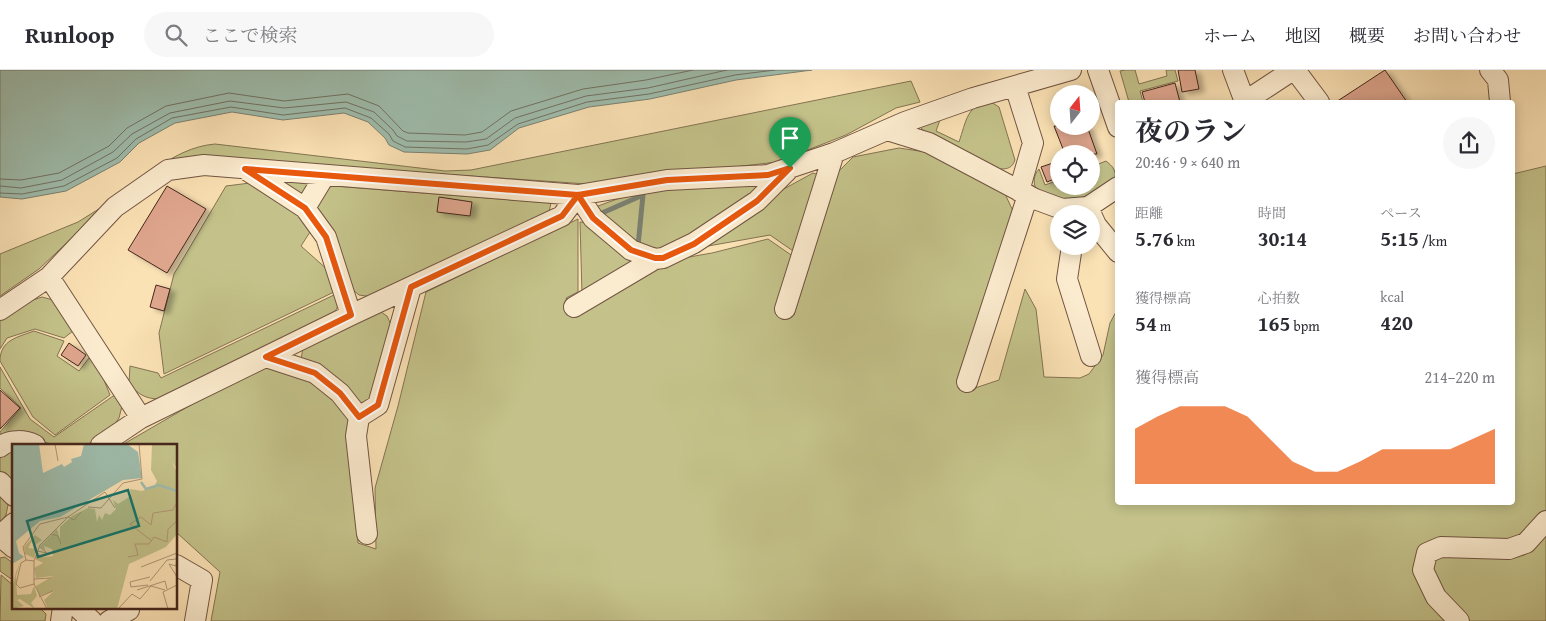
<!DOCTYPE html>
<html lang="ja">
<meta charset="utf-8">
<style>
:root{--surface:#fff;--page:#f7f7f7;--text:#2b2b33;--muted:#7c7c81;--line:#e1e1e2;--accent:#ea580c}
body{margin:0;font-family:"Gentium Book Plus","Noto Serif JP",serif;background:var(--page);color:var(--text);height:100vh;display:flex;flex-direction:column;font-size:19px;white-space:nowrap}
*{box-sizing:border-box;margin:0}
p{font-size:16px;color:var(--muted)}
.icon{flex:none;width:28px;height:28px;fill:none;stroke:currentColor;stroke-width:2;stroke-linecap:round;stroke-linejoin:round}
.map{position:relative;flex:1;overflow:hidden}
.sheet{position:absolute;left:1115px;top:30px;width:400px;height:405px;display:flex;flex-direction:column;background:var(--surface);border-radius:5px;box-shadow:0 2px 12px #0003}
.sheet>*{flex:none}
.needle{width:32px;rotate:17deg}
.buttons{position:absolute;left:1050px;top:15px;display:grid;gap:10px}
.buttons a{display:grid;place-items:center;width:50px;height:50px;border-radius:50%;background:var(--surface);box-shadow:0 2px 12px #0003;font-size:25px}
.pin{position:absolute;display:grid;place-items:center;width:42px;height:42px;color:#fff;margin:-51px -21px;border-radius:50% 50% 50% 0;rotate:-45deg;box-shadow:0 0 5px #0007}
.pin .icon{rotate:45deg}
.round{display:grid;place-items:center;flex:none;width:52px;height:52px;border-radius:26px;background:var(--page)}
.overview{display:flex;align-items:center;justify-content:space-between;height:85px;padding:0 20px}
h1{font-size:28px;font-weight:700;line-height:38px}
.stats{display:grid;grid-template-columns:repeat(3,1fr);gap:8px;height:85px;padding:5px 20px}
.stats div{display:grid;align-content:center}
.stats b{font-size:21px;font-weight:700}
.stats small{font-size:14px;font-weight:400}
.stats p{font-size:14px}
.chart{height:140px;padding:10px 20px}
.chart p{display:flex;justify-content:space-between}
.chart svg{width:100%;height:90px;margin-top:5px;fill:var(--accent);opacity:.7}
header{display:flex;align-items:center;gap:30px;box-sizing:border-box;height:70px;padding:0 25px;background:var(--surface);border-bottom:1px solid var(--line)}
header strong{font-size:24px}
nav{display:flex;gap:28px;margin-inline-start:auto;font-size:18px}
.search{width:350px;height:45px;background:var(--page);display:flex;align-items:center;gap:12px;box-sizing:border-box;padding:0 18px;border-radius:28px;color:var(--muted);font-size:19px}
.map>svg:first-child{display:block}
.green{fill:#c4c28a;stroke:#847452}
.water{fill:#9fbeae;stroke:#7b8173}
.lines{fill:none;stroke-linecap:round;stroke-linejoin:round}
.shore{stroke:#727264;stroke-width:1}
.stream{stroke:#7b8173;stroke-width:5}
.building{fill:#dfa68e;stroke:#45261b;filter:url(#shadow)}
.minor-casing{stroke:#725542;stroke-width:22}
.minor{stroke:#fceccf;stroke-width:20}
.route-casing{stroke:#fff;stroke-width:10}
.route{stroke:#ea580c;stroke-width:6}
.inset-river{fill:none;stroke:#9fbeae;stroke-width:2.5}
.inset-road{fill:none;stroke:#b29777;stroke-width:1}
.view{fill:#0f766e;fill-opacity:0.15;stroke:#0f766e;stroke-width:2.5}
.inset-edge{fill:none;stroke:#45261b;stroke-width:2.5}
</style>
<header>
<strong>Runloop</strong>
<div class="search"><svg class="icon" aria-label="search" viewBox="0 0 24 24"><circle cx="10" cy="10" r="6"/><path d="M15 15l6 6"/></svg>ここで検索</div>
<nav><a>ホーム</a><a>地図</a><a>概要</a><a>お問い合わせ</a></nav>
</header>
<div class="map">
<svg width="1546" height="551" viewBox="0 0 1546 551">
<defs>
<filter id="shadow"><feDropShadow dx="5.5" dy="3" stdDeviation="2.5" flood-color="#0004"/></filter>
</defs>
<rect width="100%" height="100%" fill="#fbe2b5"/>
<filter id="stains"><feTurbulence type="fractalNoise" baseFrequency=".004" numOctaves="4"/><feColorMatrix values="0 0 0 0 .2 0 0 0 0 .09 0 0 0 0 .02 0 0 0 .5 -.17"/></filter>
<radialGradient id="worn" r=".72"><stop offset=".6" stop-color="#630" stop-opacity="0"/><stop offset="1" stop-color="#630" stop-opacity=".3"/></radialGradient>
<!-- green -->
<path class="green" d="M1125 0H1135L1139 14 1167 6 1166 0H1175L1178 11 1140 21 1143 32H1129L1120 1Z
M911 11 920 32 896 38 846 65 777 92 587 114 224 89 156 98C175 86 192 76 215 74L445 101 471 100Z
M991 32 999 37 1015 90C1012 98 1008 99 1000 99L923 60 918 55 941 47 936 61 959 72C966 52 967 33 991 32Z
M899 78 926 82 1005 124 1013 141 969 320 999 310 1025 219 1036 239 1044 307 1080 308 1089 304 1103 285 1110 253 1117 240 1118 432H1512L1513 104 1546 96V551H211L220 502 176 462V375H122L196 332 267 296 319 310 348 345 358 473 376 479 375 418 398 336 426 222 578 149V222L566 228 577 245 672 190 712 183 768 169 794 187 777 241 794 245 839 101 853 87Z
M1106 91C1112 96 1116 99 1115 108 1104 120 1081 131 1064 130 1055 129 1045 124 1037 122 1033 113 1033 106 1039 99L1045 115 1059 110V116H1091V97Z
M813 103 819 105 796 183 770 165 697 178 782 120Z
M275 108 306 110 310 114 305 127Z
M754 112 759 116 756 126 682 175 648 183 598 147V136L642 120Z
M250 113 294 139 310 162 301 176 329 201 336 221 164 304 159 263 174 204 226 116Z
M334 116 551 133 549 142 373 227 359 225 352 219 315 138 324 118Z
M110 132 39 199 0 226V184L78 152Z
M580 152 590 153 639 189 582 224Z
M336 224C341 234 337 240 330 248L160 329C146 329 139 325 129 314L130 296 158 303 161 308Z
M42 227 53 230 73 261 64 268 35 259 7 268 0 279V247L30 231Z
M381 242 387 246 392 257 373 330 362 337 301 289 303 278Z
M34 261 64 271 57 286 79 301 89 288 98 295 110 325 55 365 33 347 0 291C0 270 18 267 34 261Z
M0 297 30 349 54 367 116 324 122 336 119 348 113 357 87 375H54L25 366 0 370V362L21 338 0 318Z
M14 377V417L0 405V382Z
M0 421 8 435 6 445 0 452Z
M5 487 14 494V511L0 501V488Z
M1 505 14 516V537H39L46 544 45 551H0Z"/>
<!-- water -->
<path class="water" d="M0 0H812L736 10 650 29 589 37 519 58 490 80 467 84 404 82 389 75 385 68 368 52 344 43 283 50 232 42 175 53 139 73 120 92 66 121 22 129 0 127Z"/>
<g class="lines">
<!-- shore -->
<path class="shore" d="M0 109 21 110 59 103 109 76 127 58 166 36 229 23 284 31 348 24 379 36 403 61 408 63 465 65 482 62 511 41 583 19 646 10 693 0
M0 116 21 118 62 110 113 82 132 64 170 43 230 31 284 38 346 32 374 42 393 60 397 66 407 71 466 72 486 69 515 48 586 26 648 18 727 0
M0 123 22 124 64 116 117 88 136 69 172 48 231 37 283 45 345 38 371 48 389 64 393 71 405 77 467 79 488 75 518 54 587 32 649 24 735 5 775 0"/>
<!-- stream -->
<path class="stream" d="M602 143 643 125 638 176"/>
</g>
<!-- building -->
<path class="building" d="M1178 0H1195L1199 19 1182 22Z
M1385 0 1407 32H1336Z
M1175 13 1180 32H1145L1142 22Z
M1054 56H1087L1097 84H1065Z
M1059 91V107L1047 112 1041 97Z
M167 116 206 139 167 203 128 180Z
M439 127 472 132 470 146 437 142Z
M156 215 170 219 164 241 150 237Z
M69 273 86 285 78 296 61 285Z
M0 320 20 338 0 359Z"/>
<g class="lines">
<defs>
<path id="minor" d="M1098 0 1118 57
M1233 0 1245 32
M1295 0 1319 32
M1490 0 1498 10 1500 32
M1015 16 1033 73 1019 121
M1244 32 1293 0
M887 60 929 73 1035 129 1062 139 1088 137 1118 117
M248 101 305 138 326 167 351 245
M305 138 325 105
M1091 144 1096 155 1118 182
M1072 176 1067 209 1091 286
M49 207 141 348
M574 237 655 189
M785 239 834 83
M0 240 49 207 115 137 168 100 204 95 578 125 593 148 631 180 655 189 663 188 694 173 757 131 787 101
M266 287 315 303 340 323 359 347 356 366 367 464
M967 312 1028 125
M359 347 378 335 411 217
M101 375 141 348 351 245 562 146 578 125 667 110 768 105 834 83 905 52 973 28 1071 0
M0 377C9 369 25 370 35 375
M0 412 14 426
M0 466 14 453
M0 466 14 478
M176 495 202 510 195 551
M77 537 92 551
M61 551 63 537
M109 551 129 540 128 537
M1459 551 1436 527 1423 500 1427 483 1441 477 1509 479 1526 473 1546 451"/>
</defs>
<!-- minor casing -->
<use href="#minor" class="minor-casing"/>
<!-- minor -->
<use href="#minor" class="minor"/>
</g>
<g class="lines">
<defs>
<path id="route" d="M790 98 768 105 667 110 578 125 245 99 305 138 326 167 351 245 266 287 315 303 340 323 359 347 378 335 411 217 562 146 578 125 593 148 631 180 655 188H663L694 174 757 131 790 98"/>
</defs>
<!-- route casing -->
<use href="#route" class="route-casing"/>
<!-- route -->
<use href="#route" class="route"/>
</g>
<!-- overview -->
<g transform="translate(12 374)">
<rect width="165" height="165" fill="#fbe2b5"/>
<path d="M140 0H165V25L160 18 165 28V90L154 103 117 120 105 165H36L32 156 42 147 27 152 24 142 41 132 24 134 22 124 31 119 23 115 25 108 30 113 41 112 40 105 32 102 33 107 28 102 45 85 48 96V83L60 72 76 64 83 65 85 78 87 71 90 76 93 69 98 71 104 65 101 56 106 60 119 52 118 45 130 47 143 41 145 37 139 26ZM23 91 30 96 23 101 25 104 20 97 16 104 25 105 22 114 13 110 12 103ZM8 119 4 132 5 151 19 150 22 142 25 152 19 159 23 165 8 155 5 156 12 162 0 165V145L4 128Z" fill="#c4c28a"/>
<path d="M0 0H27L31 29 50 20 52 23 60 18 59 15 69 12 72 0H115L126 8 130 34 111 36 48 73 28 77 4 97 7 109 12 113 0 120Z" fill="#9fbeae"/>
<path class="inset-river" d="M129 38 134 45 147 41 165 47"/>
<path class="inset-road" d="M43 0 46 17M76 63 89 64 111 39 130 35 127 0M39 90 46 92 49 100M140 97 118 80 129 73 139 81 141 69 161 66 165 58M25 107 35 109 27 102M116 113 126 111 123 100H137L142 93 155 98 156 85 165 77M165 113 164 122 157 120 165 133V141M14 116 11 103 28 80 56 73 62 76 69 68M22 117 14 116 9 119 4 140 8 144 22 140M129 123 165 109M22 135 39 134M138 137 155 116 164 115M136 141 119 143 118 138 138 133M125 146 153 137 155 145M27 153 41 147M35 165 22 140V117L28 101 56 73 93 48 103 64M106 165 120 150 128 155 139 142 153 146M156 165 151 148 165 141"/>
<path class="view" d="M116 46 127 82 26 113 15 77Z"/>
<rect width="165" height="165" class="inset-edge"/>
</g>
<rect width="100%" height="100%" filter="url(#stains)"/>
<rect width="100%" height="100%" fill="url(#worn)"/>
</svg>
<div class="buttons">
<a><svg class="needle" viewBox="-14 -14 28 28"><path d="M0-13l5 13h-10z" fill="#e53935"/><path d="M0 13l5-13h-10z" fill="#7c7c81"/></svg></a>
<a><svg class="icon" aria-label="locate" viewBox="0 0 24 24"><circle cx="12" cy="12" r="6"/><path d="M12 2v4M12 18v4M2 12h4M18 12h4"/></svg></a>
<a><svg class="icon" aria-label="layers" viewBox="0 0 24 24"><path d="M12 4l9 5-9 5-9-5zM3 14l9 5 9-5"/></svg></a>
</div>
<div class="pin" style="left:790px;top:98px;background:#1e9e55"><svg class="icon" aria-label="arrive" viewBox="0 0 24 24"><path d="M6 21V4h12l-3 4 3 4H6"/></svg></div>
<section class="sheet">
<div class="overview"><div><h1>夜のラン</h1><p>20:46 · 9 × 640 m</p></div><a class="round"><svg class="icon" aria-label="share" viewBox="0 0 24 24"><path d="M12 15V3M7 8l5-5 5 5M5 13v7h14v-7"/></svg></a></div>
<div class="stats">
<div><p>距離</p><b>5.76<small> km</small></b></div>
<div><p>時間</p><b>30:14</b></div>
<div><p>ペース</p><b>5:15<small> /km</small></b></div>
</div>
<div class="stats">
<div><p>獲得標高</p><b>54<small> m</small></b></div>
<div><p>心拍数</p><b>165<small> bpm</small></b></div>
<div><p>kcal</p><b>420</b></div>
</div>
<div class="chart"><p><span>獲得標高</span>214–220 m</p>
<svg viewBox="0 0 160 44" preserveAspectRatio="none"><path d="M0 44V17L10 11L20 6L30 6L40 6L50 11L60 22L70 33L80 38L90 38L100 33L110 27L120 27L130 27L140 27L150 22L160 17V44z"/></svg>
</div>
</section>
</div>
